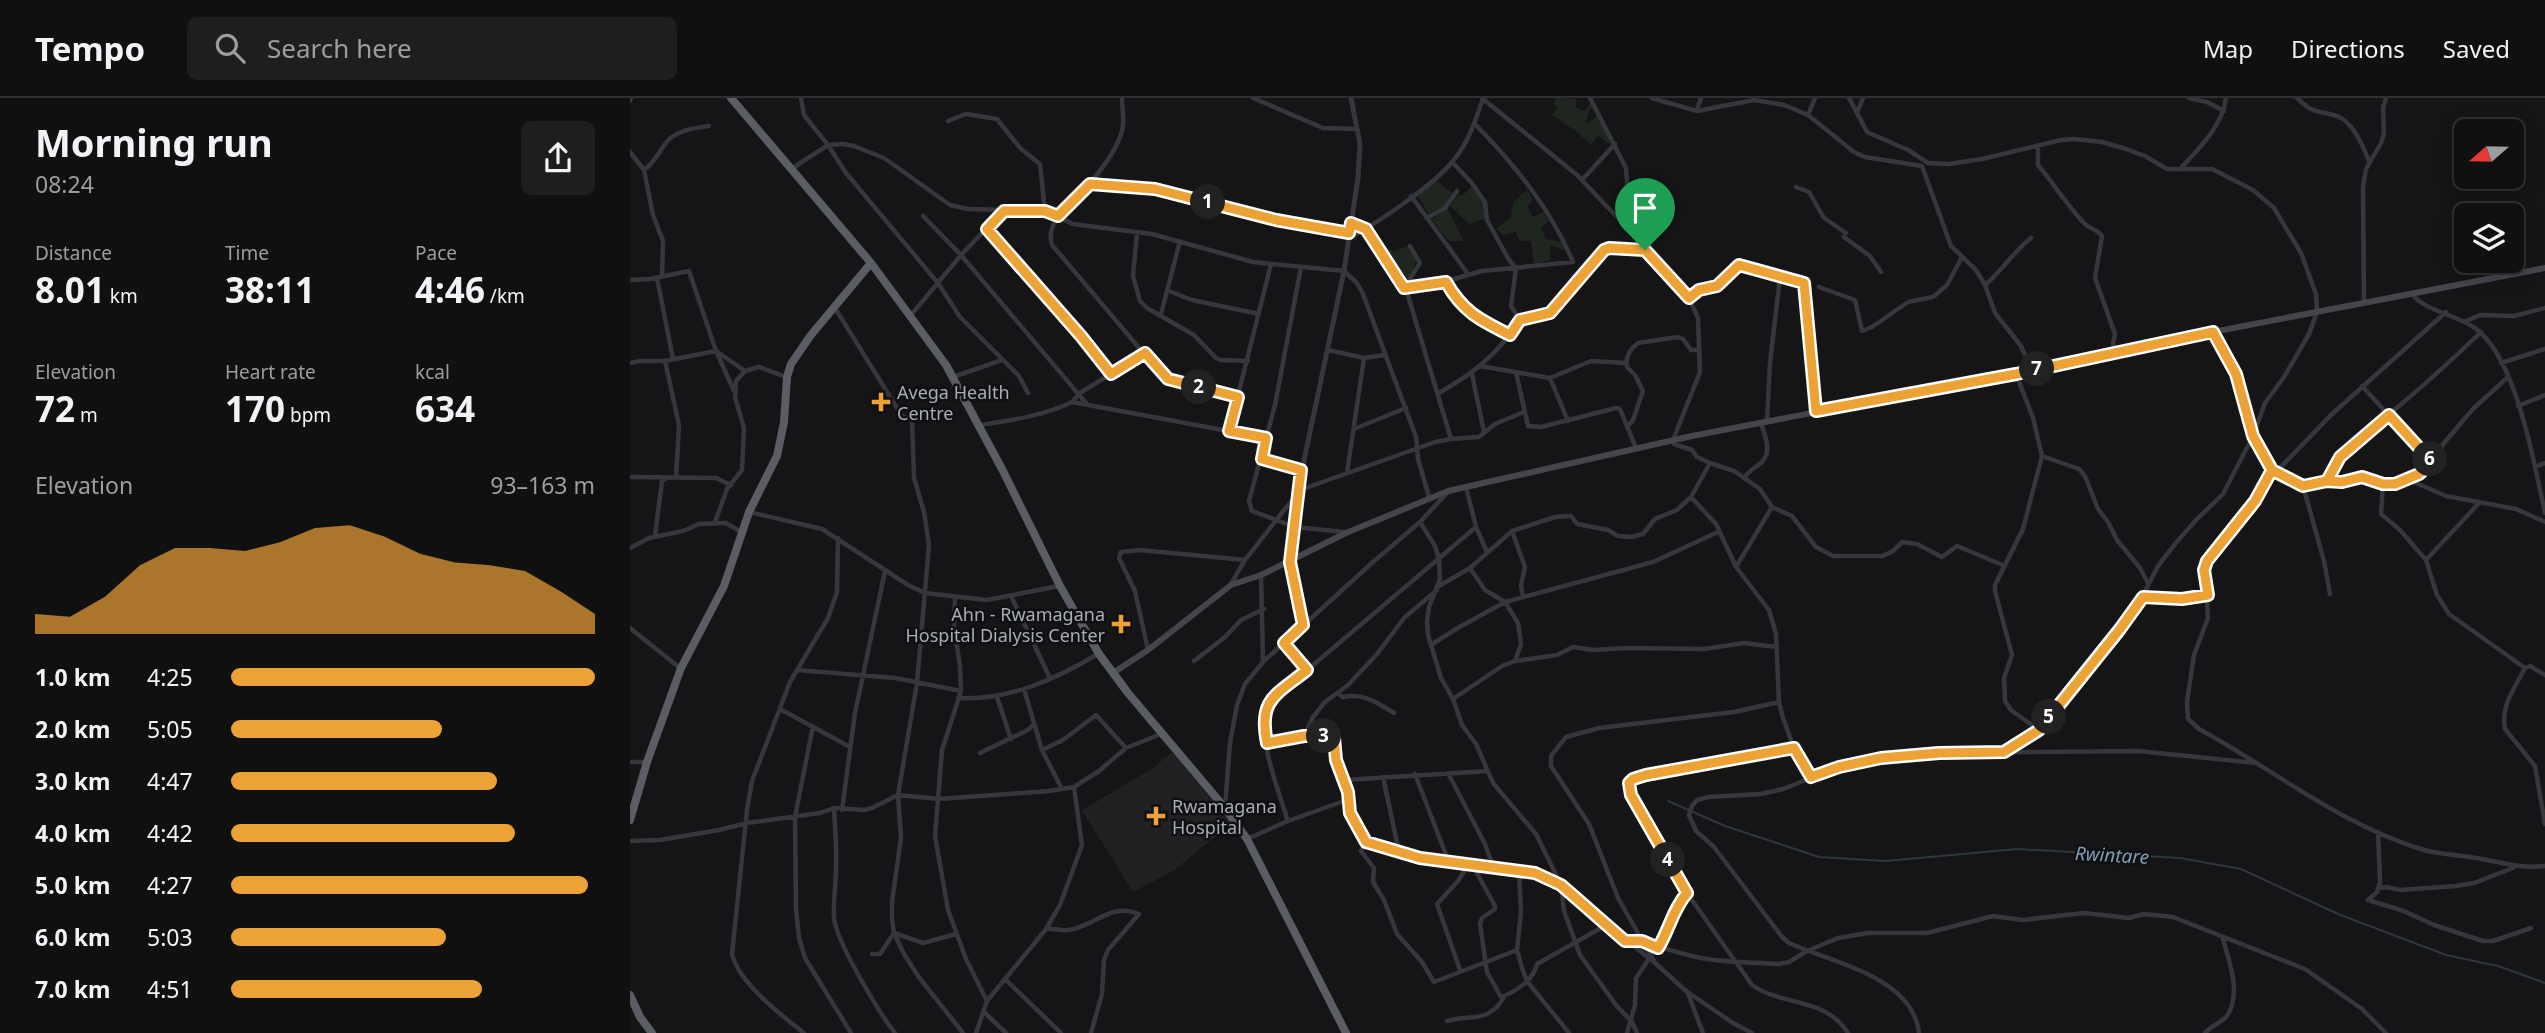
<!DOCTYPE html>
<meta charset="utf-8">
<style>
:root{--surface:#101011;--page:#1e1e1f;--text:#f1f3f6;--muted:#9c9d9f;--line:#303031;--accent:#eda236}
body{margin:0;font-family:"Noto Sans",sans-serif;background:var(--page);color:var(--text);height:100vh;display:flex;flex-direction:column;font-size:26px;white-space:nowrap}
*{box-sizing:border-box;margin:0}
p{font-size:23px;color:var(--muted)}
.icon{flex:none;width:38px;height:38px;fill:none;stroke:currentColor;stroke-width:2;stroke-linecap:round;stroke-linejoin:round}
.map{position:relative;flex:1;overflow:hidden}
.sheet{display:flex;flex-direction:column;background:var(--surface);width:630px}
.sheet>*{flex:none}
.needle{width:46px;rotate:250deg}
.buttons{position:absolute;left:1824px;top:21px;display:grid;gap:14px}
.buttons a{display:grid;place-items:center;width:70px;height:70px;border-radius:10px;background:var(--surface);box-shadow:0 4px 18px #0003,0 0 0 2px var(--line);font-size:35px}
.pin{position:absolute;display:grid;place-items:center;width:60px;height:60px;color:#fff;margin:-72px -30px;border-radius:50% 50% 50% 0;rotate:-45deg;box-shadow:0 0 7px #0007}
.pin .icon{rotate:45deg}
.km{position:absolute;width:35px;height:35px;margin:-18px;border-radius:50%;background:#222;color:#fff;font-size:19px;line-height:35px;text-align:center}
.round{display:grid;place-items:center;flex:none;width:74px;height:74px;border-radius:10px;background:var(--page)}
.headline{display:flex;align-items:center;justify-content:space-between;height:119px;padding:0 35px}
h1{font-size:38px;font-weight:700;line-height:52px}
.figures{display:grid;grid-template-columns:repeat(3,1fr);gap:10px;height:119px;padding:7px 35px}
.figures div{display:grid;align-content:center}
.figures b{font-size:35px;font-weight:700}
.figures small{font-size:19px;font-weight:400}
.figures p{font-size:19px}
.chart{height:196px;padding:14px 35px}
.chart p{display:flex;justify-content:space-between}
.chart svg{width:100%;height:126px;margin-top:7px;fill:var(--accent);opacity:.7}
ul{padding:0 35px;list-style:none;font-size:23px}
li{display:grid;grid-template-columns:112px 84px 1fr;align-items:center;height:52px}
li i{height:18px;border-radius:9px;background:var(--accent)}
header{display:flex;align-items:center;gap:42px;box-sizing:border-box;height:98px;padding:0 35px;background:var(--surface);border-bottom:2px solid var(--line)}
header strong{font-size:33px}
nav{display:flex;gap:38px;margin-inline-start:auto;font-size:24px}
.search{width:490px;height:63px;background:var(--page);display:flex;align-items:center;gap:18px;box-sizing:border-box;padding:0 24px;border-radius:10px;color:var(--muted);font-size:26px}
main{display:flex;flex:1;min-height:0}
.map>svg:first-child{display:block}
.built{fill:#212124}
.green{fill:#1f2620}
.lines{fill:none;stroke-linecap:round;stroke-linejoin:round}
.stream{stroke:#2d373c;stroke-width:2}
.minor{stroke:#36373c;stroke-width:4.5}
.tertiary{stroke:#36373c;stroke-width:5}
.secondary{stroke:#44464b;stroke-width:6}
.trunk{stroke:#5a5d63;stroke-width:8}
.route-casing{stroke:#fff;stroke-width:14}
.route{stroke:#eda236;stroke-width:9}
.poi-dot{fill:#eda236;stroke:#101012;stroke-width:2.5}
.labels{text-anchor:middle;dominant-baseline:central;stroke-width:5;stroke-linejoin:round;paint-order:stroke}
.poi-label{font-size:18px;fill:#a7adb7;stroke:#101012;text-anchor:start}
.water-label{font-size:19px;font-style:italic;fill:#7f9db1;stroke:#101012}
</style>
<header>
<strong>Tempo</strong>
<div class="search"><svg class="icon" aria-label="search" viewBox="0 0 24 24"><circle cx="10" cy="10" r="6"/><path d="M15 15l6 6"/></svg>Search here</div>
<nav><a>Map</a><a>Directions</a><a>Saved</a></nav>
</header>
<main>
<section class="sheet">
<div class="headline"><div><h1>Morning run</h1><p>08:24</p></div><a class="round"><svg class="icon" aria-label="share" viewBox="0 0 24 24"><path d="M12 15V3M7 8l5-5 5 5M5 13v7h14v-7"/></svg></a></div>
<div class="figures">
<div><p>Distance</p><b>8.01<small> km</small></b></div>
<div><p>Time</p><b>38:11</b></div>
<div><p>Pace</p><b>4:46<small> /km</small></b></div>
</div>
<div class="figures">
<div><p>Elevation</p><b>72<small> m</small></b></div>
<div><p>Heart rate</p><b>170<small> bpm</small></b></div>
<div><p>kcal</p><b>634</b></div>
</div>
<div class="chart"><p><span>Elevation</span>93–163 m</p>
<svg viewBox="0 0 160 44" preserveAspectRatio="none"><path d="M0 44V37L10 38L20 31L30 20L40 14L50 14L60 15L70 12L80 7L90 6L100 10L110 16L120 19L130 20L140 22L150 29L160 37V44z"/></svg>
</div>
<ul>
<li><b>1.0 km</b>4:25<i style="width:100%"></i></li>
<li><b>2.0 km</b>5:05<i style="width:58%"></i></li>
<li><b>3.0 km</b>4:47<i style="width:73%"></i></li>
<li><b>4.0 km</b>4:42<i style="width:78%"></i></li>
<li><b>5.0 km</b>4:27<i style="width:98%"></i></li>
<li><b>6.0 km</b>5:03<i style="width:59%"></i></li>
<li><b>7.0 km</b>4:51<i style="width:69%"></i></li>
</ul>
</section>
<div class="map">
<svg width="1915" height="935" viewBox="0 0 1915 935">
<rect width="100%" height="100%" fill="#151517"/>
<!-- built -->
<path class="built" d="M542 654 602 725 543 773 503 794 452 712 523 670Z"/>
<!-- green -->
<path class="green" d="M927 0 946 1V9L954 13 961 5 964 8 959 12 956 26 970 16 985 46 977 45 968 37 961 47 947 34 922 17 928 9 923 6Z
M805 82 822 95 814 108 799 116 788 98Z
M842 88 854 105 855 121 839 126 820 108 828 97H833Z
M897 92 903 102 897 108 903 119 913 114 919 123 911 130 916 141 931 144 936 153 920 147V162L904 166 901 143H890L886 134 874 137 866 131 881 119 883 104Z
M817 110 834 143H819L802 122Z
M778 148 787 161 779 180 772 182 755 152 758 150 764 153Z"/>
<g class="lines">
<!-- stream -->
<path class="stream" d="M1038 703 1095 728 1189 759 1256 763 1387 751 1550 760 1611 771 1708 816 1816 857 1868 868 1915 885"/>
<!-- minor -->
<path class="minor" d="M171 0 174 17 198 47 216 75 308 185 330 219 389 278 398 295
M492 0C492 11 495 23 492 33 487 51 472 71 460 85 446 103 414 120 422 147L533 278 608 299
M623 0 693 30 727 31
M960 0 996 70 1000 126 1008 143 1023 163 1059 200 1068 220 1070 274 1043 342 1044 346 1062 352 1067 359 1080 365 1104 373 1130 391 1142 409 1162 418 1186 449 1203 458H1253L1263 453 1272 444 1287 446 1312 459 1327 448 1375 468
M1022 0 1067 13 1124 2 1154 7 1178 17 1224 54 1235 59 1292 68 1321 148 1346 172 1355 187 1365 215 1391 248 1402 272
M1219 0 1237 34 1278 52 1298 65 1319 66 1352 61 1431 42 1444 41 1472 44 1496 51 1515 58 1537 71H1582L1623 92 1644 110 1671 155 1686 196 1687 214 1679 236 1654 279 1635 305 1623 338 1593 396 1565 423 1545 446 1528 468 1507 509 1409 632 1373 654
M1559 0 1577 4 1594 13
M1667 0C1685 17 1687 12 1707 18 1723 24 1733 48 1739 63
M853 1 947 77 986 118 1000 126
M0 3 1 0
M1067 12 1071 0
M1228 12 1233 0
M1178 17 1185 0
M318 23 336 16 367 21 390 50 410 66 415 113
M1408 47V67C1424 86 1437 107 1454 125 1459 131 1467 131 1472 138L1465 180 1485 236 1483 245 1485 255
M0 54 14 72 23 117 33 143 32 179
M161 71 198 47 213 46 224 48 254 60 320 107 338 111 415 113 443 126 522 136 623 164 714 173 727 185 733 196 786 339 788 361 799 399
M1550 71C1569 50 1592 29 1596 0
M14 72C25 64 28 55 36 45 45 32 65 30 79 28
M952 82 985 46
M460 86 525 91 646 122 719 135
M1166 89 1179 94 1194 120 1216 135
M781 98 838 176
M293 118 331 157 456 305
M797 120 815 110 827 93
M357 131 451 238 481 276
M507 134 503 178 510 203 517 210 564 237 586 260 591 262 618 263
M1214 139 1240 158 1251 174
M719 140C746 126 804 87 823 63 838 45 846 22 853 0
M27 180 43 261
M0 182 20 181 59 173 86 253 115 273
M816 184C833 214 850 222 880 237
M1355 187C1372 173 1383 154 1401 140
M1189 189 1225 202 1232 233 1242 229 1278 204 1303 199 1317 187 1332 159
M774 190 790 165 780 148
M776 191 803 187 852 173 943 164C921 111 884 66 844 25
M539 193 562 202 629 216
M1782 196C1795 214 1832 217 1851 235 1888 270 1904 365 1915 415
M1059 200 1069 192 1087 188 1109 167 1174 185 1186 313
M1734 205 1733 89 1736 71 1751 45 1754 35 1753 10 1756 0
M205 210 272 318 282 322 284 380 294 414 299 447 287 585 268 697 271 740 262 804V821L264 835 274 856 288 878 333 935
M531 216 550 143
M281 217 331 157 373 113
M890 222 920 215 974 152 979 150 1014 152
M1836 223 1850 217 1884 218 1915 210
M1583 234 1606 276 1623 338 1642 372 1673 388 1697 383 1712 384 1732 379 1753 386H1765L1789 376 1802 364 1814 345 1843 311 1878 279
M698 252 734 260 754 257
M35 263 49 327 46 380
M0 265 10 263H35L86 253 104 293
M1871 265 1915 251
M850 268 920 280 961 263 996 265
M886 274 898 328 911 329 986 310 990 311 1006 350
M842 276 854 334
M1386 276 1403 320 1412 358 1393 431 1365 487V493L1382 557 1374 580 1375 603 1381 612 1409 632
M323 279 372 262
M920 280 938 323
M1732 288 1802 364
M809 295C844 275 868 256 890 222L881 208 886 170 879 162 857 122 855 104 841 84 822 64
M442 304 450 295 515 255
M1888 308 1915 297
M1137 323 1140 265 1150 179
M350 327C382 322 413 318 442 304L636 340 619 403 622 413 665 429 714 434
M998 328 1003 322 1013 293 1005 277 997 269C995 259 1000 251 1008 245L1048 239 1053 241 1061 252H1069
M724 331 776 310
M599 333 641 166
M636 340 645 307 671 169
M821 341 849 339 865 326 894 314
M1412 358 1449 371 1455 378 1468 411 1478 424 1487 442 1510 470 1518 485
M632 361 672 372
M1905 369 1915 365
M1642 372 1625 403 1575 466 1578 520 1564 557 1557 604 1558 621 1569 631C1643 671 1712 728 1794 752 1813 757 1833 757 1852 761 1874 765 1892 771 1915 768
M1646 374 1701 317 1816 214
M717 375 734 260
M0 379 86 380 101 387
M1114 380C1118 374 1121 372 1127 368 1144 357 1136 340 1131 325
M1777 381 1816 398 1886 411 1915 424
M1697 383C1714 348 1746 328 1775 303 1801 281 1826 258 1851 234
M1753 386 1751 416 1770 432 1796 462 1807 497 1819 516 1895 570 1900 568 1915 577
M1673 388 1694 463 1700 496
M836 389 846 429 857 454
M1061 399 1086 426 1106 469 1139 512 1146 536 1149 604 1153 620 1164 650 1181 679
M119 414 192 431 278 487 295 495 357 502 429 488
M85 424 97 391 112 372 114 330 105 299 106 283 115 273 129 269 156 279
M790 424 805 448 809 461 810 481 799 509 797 524 798 537 811 580 823 601 832 627 846 646 863 685 906 736 931 787 934 813 950 857 986 907 1002 924 1007 935
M882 433 895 469 891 487 893 499
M25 438 32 383 38 379
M0 450 19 440 53 433 69 426 96 425 111 434
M1796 462 1850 404
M660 464 673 527
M1106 469 1142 409
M840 470 855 492 875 504 888 525 891 546 885 563
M631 477 633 563
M601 486 615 462 670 392 805 344 821 341 776 191 736 131 721 125
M809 488 840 470 882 433 925 419 941 418 947 426 978 432 988 438 1002 439 1013 436 1025 421 1047 412 1061 399 1080 365
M381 498 420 580
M325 499 324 529 330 568 331 593 312 652 305 738 318 812 336 861 357 903
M1513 499 1552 501 1578 497
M0 530 50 570
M654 545 677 572
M801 547 826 531 875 504 1023 464 1088 434
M518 552 505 493 489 460 491 454 510 452 615 462
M564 563 595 539 611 522 634 511
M1895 570C1885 590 1870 608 1875 631L1905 668 1915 726
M167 572 265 580 331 593
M394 591 412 652 432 691
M708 595 713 599C734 595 746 604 764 615
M367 599 381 641
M328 600C378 603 426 581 468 556
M823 601 872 568 885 563 927 557 943 549 963 552 998 550 1074 551 1114 545 1147 549
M150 611 220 649
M183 628 165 719 166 811 169 840 175 860 221 935
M674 638 683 619 695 604 718 587 747 556 774 520 807 492
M637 645 674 638H701L704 640V654L718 694 719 705
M1164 650 1016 677 1003 681 999 685V691L1057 795 1122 887C1153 909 1194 898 1218 935
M412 652 433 642 466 617 496 650
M350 655 398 632 403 627
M0 664H16
M818 675 855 746 863 768
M785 676 818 762
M753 679 769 754
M715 682 858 673
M595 709 600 645 607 607 615 586 633 564 743 464 790 424 817 395
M204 710C205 730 207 750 206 770 206 786 203 804 204 819 205 842 250 916 265 935
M212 712 225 615 255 473
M658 723C648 691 626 637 637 606L846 429
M1748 734 1750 784 1747 794 1738 802 1774 813 1804 827 1853 843H1863L1901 830
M617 741 658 723 714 703 719 705 720 715 736 744 790 760 818 762 843 768H863L899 773 931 787 950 806 1024 864 1056 893 1103 925 1122 935
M0 743 30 742 89 732 117 725 190 715 204 710 234 712 242 710 268 697 309 701 419 693 444 689 469 673 496 650 531 636
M736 744 731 753 744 770 743 784 754 802 767 836 792 864 804 884 887 852
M843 768 865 808V811L852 820 850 826 857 874 871 899C885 894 904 882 907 866L978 826
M889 773 891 814 887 852 892 870 897 883 939 935
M1748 790 1757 789 1770 792 1826 788 1844 785 1883 770
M416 831C424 830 431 833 439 832 464 829 480 804 509 816L478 852 474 862 472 896 461 935
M995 843C1020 844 1045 855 1071 860 1096 865 1123 864 1149 866L1159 864 1177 853 1208 840 1238 835H1297L1363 818 1392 822 1454 815 1499 820 1514 816 1543 819 1675 871 1732 911 1756 935
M1028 850C1039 832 1043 811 1057 795
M242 856H250L264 835 293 845 326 836
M1024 863 988 800 959 726 921 668V658L936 639 969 630 1104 614 1149 604
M830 872 807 806 828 783 838 767
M376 882 431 935
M1057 893 1073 935
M354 914 376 935
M817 923C840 916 859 926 874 899
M174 935C152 918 108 884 102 856L117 712 122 683 160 584 198 520 207 494 208 440
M346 935 357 903 416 831 430 807 452 747 444 689
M997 935 1005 907 1006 880 1019 861
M1289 935C1283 879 1203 865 1159 845L1152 839 1084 749 1066 733 1059 717 1062 708 1067 702 1079 699 1131 696 1153 691 1209 669 1251 660 1309 655 1508 653 1626 665
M1575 935C1581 928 1591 925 1597 918 1612 895 1599 864 1593 841"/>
<!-- tertiary -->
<path class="tertiary" d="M660 464 672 372 714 173 728 80 730 46 721 0"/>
<!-- secondary -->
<path class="secondary" d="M483 575 518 552 601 487 631 477 716 435 818 393 1062 338 1386 276 1583 234 1915 170"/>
<!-- trunk -->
<path class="trunk" d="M101 0 241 165 316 267 372 371 430 488 469 556 498 595 595 710 617 741 716 935
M0 722 17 664 51 570 94 488 119 414 147 358 154 324 157 279 161 266 181 237 241 165
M0 897 10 919 22 935"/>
</g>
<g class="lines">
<defs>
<path id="route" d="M1015 152 979 150 974 152 920 215 890 222 880 237C850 222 833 214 816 184L774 190 736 131 721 125 719 135 646 122 525 91 460 86 428 118 415 113H374L357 131 451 238 481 276 515 255 538 281 608 299 599 333 636 340 632 361 671 372 660 464 673 527 654 545 677 572C646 597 628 601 637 645L674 638H701L704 640 706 662 718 694 720 715 736 744 790 760 905 775 931 787 995 843H1012L1028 850C1039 832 1043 811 1057 795L1001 697 999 685 1003 681 1016 677 1164 650 1181 679 1209 669 1251 660 1309 655 1374 654 1409 632 1490 531 1513 499 1552 501 1578 497 1574 472 1577 463 1625 403 1642 372 1673 388 1697 383 1712 384 1732 379 1753 386H1765L1789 376 1802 364 1759 317 1710 359 1697 383 1673 388 1642 372 1623 338 1606 276 1583 234 1386 276 1186 313 1174 185 1109 167 1087 188 1069 192 1059 200 1015 152"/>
</defs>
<!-- route casing -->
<use href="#route" class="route-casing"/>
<!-- route -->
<use href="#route" class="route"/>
</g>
<!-- markers -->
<g class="poi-dot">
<path d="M247.5 293.5h7v7h7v7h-7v7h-7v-7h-7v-7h7z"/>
<path d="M487.5 515.5h7v7h7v7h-7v7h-7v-7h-7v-7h7z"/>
<path d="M522.5 707.5h7v7h7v7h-7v7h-7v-7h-7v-7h7z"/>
</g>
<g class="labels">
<!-- poi labels -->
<g class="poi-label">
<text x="267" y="294">Avega Health<tspan x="267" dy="21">Centre</tspan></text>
<text x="475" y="516" text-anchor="end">Ahn - Rwamagana<tspan x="475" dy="21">Hospital Dialysis Center</tspan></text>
<text x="542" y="708">Rwamagana<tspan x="542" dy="21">Hospital</tspan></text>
</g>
<!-- water labels -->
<g class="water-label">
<text transform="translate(1482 757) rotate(3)">Rwintare</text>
</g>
</g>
</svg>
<div class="buttons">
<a><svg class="needle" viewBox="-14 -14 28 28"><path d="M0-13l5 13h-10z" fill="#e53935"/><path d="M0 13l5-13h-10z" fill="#9c9d9f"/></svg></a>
<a><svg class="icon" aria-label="layers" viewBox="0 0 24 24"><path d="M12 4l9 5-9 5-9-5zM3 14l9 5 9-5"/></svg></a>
</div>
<div class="pin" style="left:1015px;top:152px;background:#1e9e55"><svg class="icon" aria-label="arrive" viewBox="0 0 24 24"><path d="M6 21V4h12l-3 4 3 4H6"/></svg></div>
<b class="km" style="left:578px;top:104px">1</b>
<b class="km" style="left:569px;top:289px">2</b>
<b class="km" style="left:694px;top:638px">3</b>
<b class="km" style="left:1038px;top:762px">4</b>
<b class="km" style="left:1419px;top:619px">5</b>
<b class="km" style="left:1800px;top:361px">6</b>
<b class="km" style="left:1407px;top:271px">7</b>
</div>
</main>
